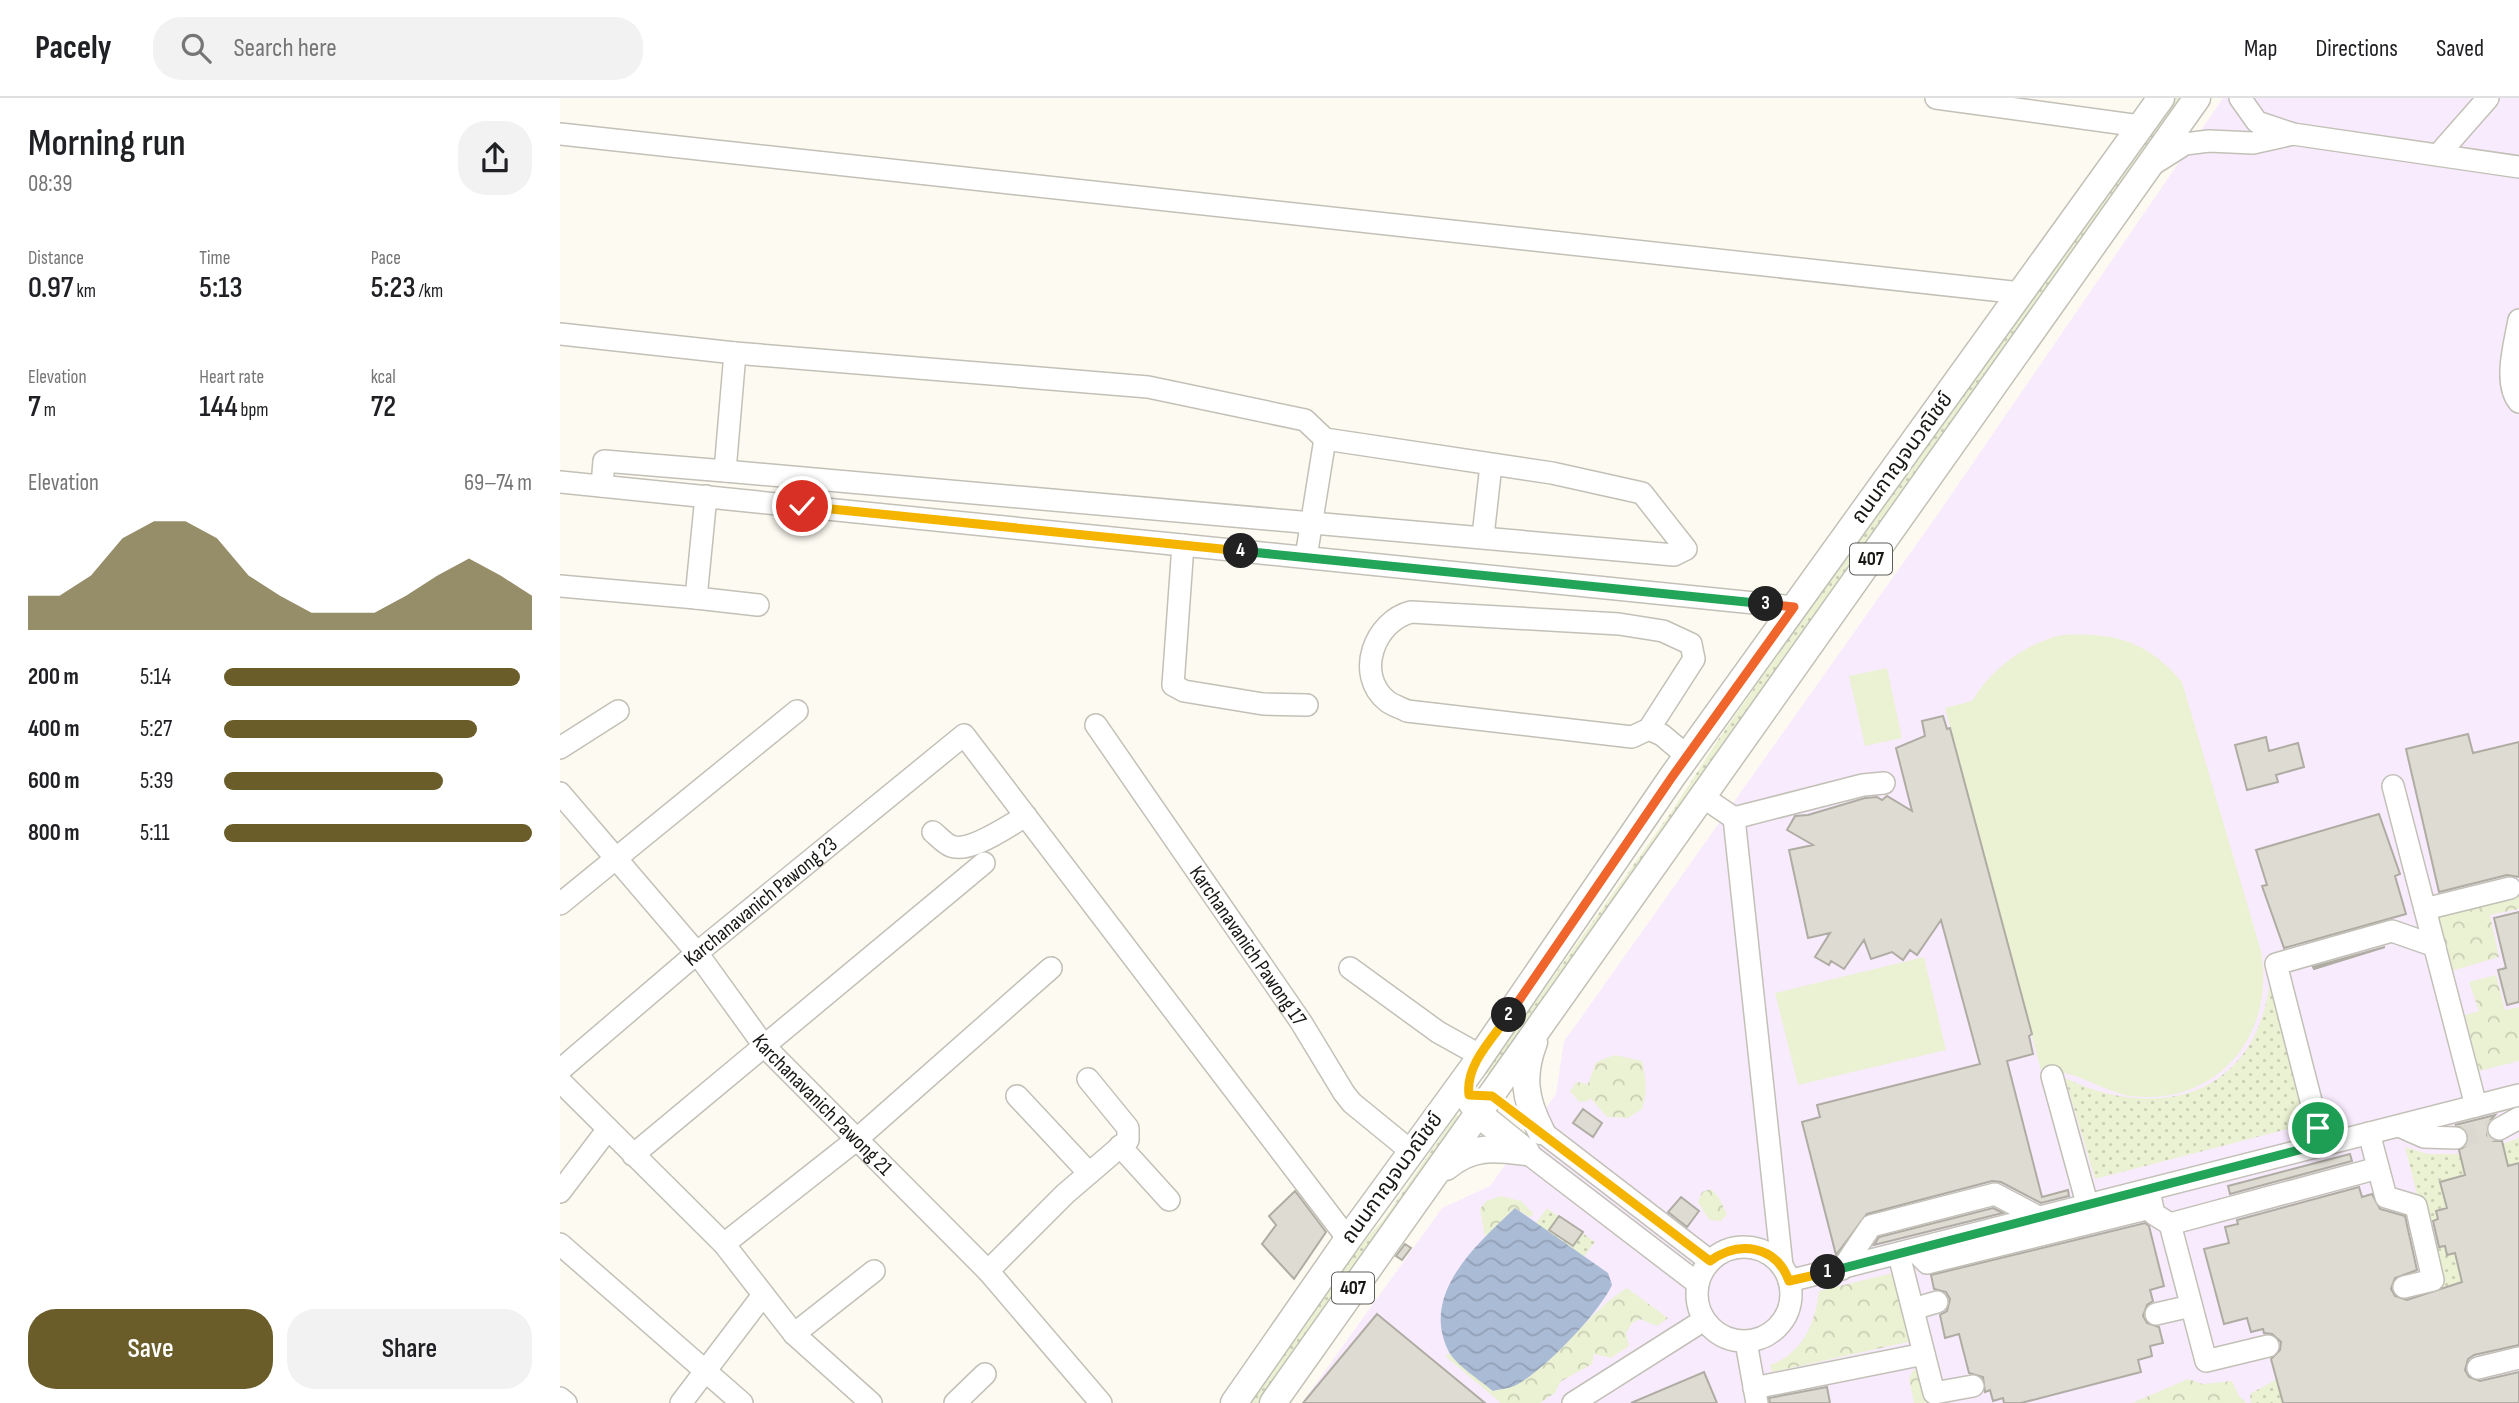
<!DOCTYPE html>
<meta charset="utf-8">
<style>
:root{--surface:#fff;--page:#f2f2f2;--text:#202124;--muted:#757577;--line:#e0e0e0;--accent:#6b5d2a}
body{margin:0;font-family:"Sofia Sans Condensed","Noto Sans Thai",sans-serif;background:var(--page);color:var(--text);height:100vh;display:flex;flex-direction:column;font-size:26px;white-space:nowrap}
*{box-sizing:border-box;margin:0}
p{font-size:23px;color:var(--muted)}
.icon{flex:none;width:38px;height:38px;fill:none;stroke:currentColor;stroke-width:2;stroke-linecap:round;stroke-linejoin:round}
.map{position:relative;flex:1;overflow:hidden}
.drawer{display:flex;flex-direction:column;background:var(--surface);width:560px}
.drawer>*{flex:none}
.pin{position:absolute;display:grid;place-items:center;width:60px;height:60px;color:#fff;margin:-30px;border:4px solid #fff;border-radius:50%;box-shadow:0 2px 7px #0007}
.km{position:absolute;width:35px;height:35px;margin:-18px;border-radius:50%;background:#222;color:#fff;font-size:19px;line-height:35px;text-align:center}
.round{display:grid;place-items:center;flex:none;width:74px;height:74px;border-radius:28px;background:var(--page)}
.summary{display:flex;align-items:center;justify-content:space-between;height:119px;padding:0 28px}
h1{font-size:38px;font-weight:600;line-height:52px}
.stats{display:grid;grid-template-columns:repeat(3,1fr);gap:10px;height:119px;padding:7px 28px}
.stats div{display:grid;align-content:center}
.stats b{font-size:30px;font-weight:600}
.stats small{font-size:19px;font-weight:400}
.stats p{font-size:19px}
.chart{height:196px;padding:14px 28px}
.chart p{display:flex;justify-content:space-between}
.chart svg{width:100%;height:126px;margin-top:7px;fill:var(--accent);opacity:.7}
.primary-button{display:flex;gap:14px;margin-top:auto;padding:14px 28px}
.primary-button a{flex:1;height:80px;border-radius:28px;background:var(--accent);color:#fff;font-size:28px;font-weight:600;line-height:80px;text-align:center}
.primary-button a+a{background:var(--page);color:var(--text)}
ul{padding:0 28px;list-style:none;font-size:23px}
li{display:grid;grid-template-columns:112px 84px 1fr;align-items:center;height:52px}
li i{height:18px;border-radius:9px;background:var(--accent)}
header{display:flex;align-items:center;gap:42px;box-sizing:border-box;height:98px;padding:0 35px;background:var(--surface);border-bottom:2px solid var(--line)}
header strong{font-size:33px}
nav{display:flex;gap:38px;margin-inline-start:auto;font-size:24px}
.search{width:490px;height:63px;background:var(--page);display:flex;align-items:center;gap:18px;box-sizing:border-box;padding:0 24px;border-radius:28px;color:var(--muted);font-size:26px}
main{display:flex;flex:1;min-height:0}
.map>svg:first-child{display:block}
.education{fill:#f9ebfe}
.green{fill:url(#green-dots)}
.forest{fill:url(#forest-crowns)}
.pitch{fill:#ebf1d3}
.water{fill:url(#water-waves)}
.building{fill:#dedbd2;stroke:#afaca3;stroke-width:2}
.lines{fill:none;stroke-linecap:round;stroke-linejoin:round}
.minor-tunnel{stroke:#dbd8d0;stroke-width:21;stroke-dasharray:21 10;stroke-linecap:butt}
.minor-casing{stroke:#c2c0b7;stroke-width:24}
.major-casing{stroke:#c2c0b7;stroke-width:29}
.minor{stroke:#fff;stroke-width:21}
.major{stroke:#fff;stroke-width:26}
.split-1-casing{stroke:#fff;stroke-width:14}
.split-2-casing{stroke:#fff;stroke-width:14}
.split-3-casing{stroke:#fff;stroke-width:14}
.split-4-casing{stroke:#fff;stroke-width:14}
.split-5-casing{stroke:#fff;stroke-width:14}
.split-1{stroke:#22a559;stroke-width:9}
.split-2{stroke:#f5b400;stroke-width:9}
.split-3{stroke:#f0652b;stroke-width:9}
.split-4{stroke:#22a559;stroke-width:9}
.split-5{stroke:#f5b400;stroke-width:9}
.labels{text-anchor:middle;dominant-baseline:central;stroke-width:7;stroke-linejoin:round;paint-order:stroke}
.shield{fill:#fff;stroke:#5d5d5a;stroke-width:2}
.shield-label{font-size:19px;font-weight:bold;fill:#181714}
.street-label{font-size:21px;fill:#181714;stroke:#fff}
</style>
<header>
<strong>Pacely</strong>
<div class="search"><svg class="icon" aria-label="search" viewBox="0 0 24 24"><circle cx="10" cy="10" r="6"/><path d="M15 15l6 6"/></svg>Search here</div>
<nav><a>Map</a><a>Directions</a><a>Saved</a></nav>
</header>
<main>
<section class="drawer">
<div class="summary"><div><h1>Morning run</h1><p>08:39</p></div><a class="round"><svg class="icon" aria-label="share" viewBox="0 0 24 24"><path d="M12 15V3M7 8l5-5 5 5M5 13v7h14v-7"/></svg></a></div>
<div class="stats">
<div><p>Distance</p><b>0.97<small> km</small></b></div>
<div><p>Time</p><b>5:13</b></div>
<div><p>Pace</p><b>5:23<small> /km</small></b></div>
</div>
<div class="stats">
<div><p>Elevation</p><b>7<small> m</small></b></div>
<div><p>Heart rate</p><b>144<small> bpm</small></b></div>
<div><p>kcal</p><b>72</b></div>
</div>
<div class="chart"><p><span>Elevation</span>69–74 m</p>
<svg viewBox="0 0 160 44" preserveAspectRatio="none"><path d="M0 44V32L10 32L20 25L30 12L40 6L50 6L60 12L70 25L80 32L90 38L100 38L110 38L120 32L130 25L140 19L150 25L160 32V44z"/></svg>
</div>
<ul>
<li><b>200 m</b>5:14<i style="width:96%"></i></li>
<li><b>400 m</b>5:27<i style="width:82%"></i></li>
<li><b>600 m</b>5:39<i style="width:71%"></i></li>
<li><b>800 m</b>5:11<i style="width:100%"></i></li>
</ul>
<div class="primary-button"><a>Save</a><a>Share</a></div>
</section>
<div class="map">
<svg width="1959" height="1305" viewBox="0 0 1959 1305">
<defs>
<pattern id="green-dots" width="8" height="8" patternUnits="userSpaceOnUse" patternTransform="scale(1.75)"><rect width="8" height="8" fill="#ebf1d3"/><path d="M2 2h.1M6 6h.1" fill="none" stroke="#c9ceb4" stroke-width="1.8" stroke-linecap="round"/></pattern>
<pattern id="forest-crowns" width="20" height="18" patternUnits="userSpaceOnUse" patternTransform="scale(1.75)"><rect width="20" height="18" fill="#ebf1d3"/><path d="M2 6a3 3 0 1 1 6 0M12 15a3 3 0 1 1 6 0" fill="none" stroke="#c9ceb4"/></pattern>
<pattern id="water-waves" width="16" height="10" patternUnits="userSpaceOnUse" patternTransform="scale(1.75)"><rect width="16" height="10" fill="#aabbd5"/><path d="M0 5q4-4 8 0t8 0" fill="none" stroke="#92a0b6"/></pattern>
</defs>
<rect width="100%" height="100%" fill="#fdfaf1"/>
<!-- education -->
<path class="education" d="M1663 0H1959V1305H742L882 1110 930 1088 996 996 1004 943 1013 931 1380 413Z"/>
<!-- green -->
<path class="green" d="M1614 0H1624L1312 436 1027 843 995 882 930 975 923 977 1112 713 1158 642 1305 431Z
M1710 881 1747 1026 1535 1081 1505 980C1601 1026 1698 996 1710 881Z
M896 1017 901 1019 699 1305H685L785 1165 824 1121Z
M1959 1040V1065L1948 1068 1942 1046Z
M1845 1049 1868 1056H1900L1905 1077 1880 1084 1887 1110 1876 1113 1878 1121 1870 1124 1858 1100Z
M987 1110 1035 1144 1014 1172 965 1140Z
M1885 1148 1895 1155 1901 1180 1912 1182 1859 1195 1858 1188 1884 1181 1877 1150Z
M1717 1281 1731 1305H1691L1690 1296Z"/>
<!-- forest -->
<path class="forest" d="M1959 792V811L1930 817 1939 859 1891 873 1877 814Z
M1936 877 1945 912 1959 909V963L1919 973 1905 917 1919 913 1909 884Z
M1055 957 1082 963C1086 980 1088 995 1082 1011L1068 1020 1047 1019 1030 1000 1028 1003 1019 1004 1010 993 1016 984 1028 986 1036 964Z
M1151 1091 1158 1098 1167 1116 1161 1123 1149 1122 1138 1104 1142 1094Z
M941 1098 961 1103 974 1116 969 1119 955 1110 925 1139 920 1111 926 1103Z
M1337 1174 1353 1243 1212 1274 1210 1267C1243 1255 1255 1226 1259 1193Z
M1067 1190 1108 1220 1097 1228 1080 1221 1072 1225 1066 1235 1069 1248 1051 1260 1034 1256 1032 1266 1000 1284 995 1295 980 1305H941L885 1258 890 1256 933 1293C989 1279 1020 1219 1067 1190Z
M1359 1270 1369 1305H1354L1349 1281 1353 1272Z
M1628 1281 1643 1286 1672 1283 1679 1298 1687 1305H1572Z"/>
<!-- pitch -->
<path class="pitch" d="M1502 537C1554 534 1588 543 1622 584L1701 853C1716 936 1658 1009 1570 998 1550 995 1517 976 1504 975 1498 975 1489 979 1483 980L1385 610 1412 603C1432 570 1464 546 1502 537Z
M1327 570 1342 640 1305 648 1289 578Z
M1364 859 1386 952 1238 987 1215 895Z"/>
<!-- water -->
<path class="water" d="M955 1110 1048 1175 1052 1187C1039 1215 982 1275 954 1288 948 1291 940 1291 933 1293 920 1282 897 1268 889 1254 859 1196 917 1146 955 1110Z"/>
<!-- building -->
<path class="building" d="M1383 618 1387 631 1390 630 1472 936 1469 938 1473 956 1447 963 1482 1099 1508 1092 1509 1098 1481 1105 1441 1084 1432 1083 1307 1116 1276 1157 1242 1024 1260 1019 1257 1007 1420 966 1381 822 1357 857 1350 852 1343 862 1332 854 1311 861 1304 842 1284 871 1271 863 1269 867 1255 859 1270 835 1248 840 1229 752 1253 747 1227 732 1235 718 1248 717 1305 700 1317 699 1322 702 1327 698 1352 713 1336 650 1365 638 1362 623Z
M1908 636 1913 655 1959 644V779L1947 777 1879 794 1846 651Z
M1706 639 1709 653 1738 645 1744 669 1716 677 1718 684 1687 692 1675 647Z
M1819 716 1840 776 1835 778 1846 816 1724 850 1702 788 1707 787 1696 752Z
M1959 814V904L1947 907 1938 872 1946 870 1934 820Z
M1825 849 1754 871 1753 869Z
M1023 1011 1042 1025 1033 1039 1013 1025Z
M1935 1017 1928 1025 1927 1037 1933 1043H1942L1948 1068 1959 1065V1247L1914 1257 1908 1261 1905 1272 1909 1279 1920 1283 1959 1274V1305H1723L1711 1261 1720 1252 1721 1244 1712 1236 1704 1235 1703 1231 1691 1234 1687 1220 1664 1226 1644 1151 1669 1145 1665 1129 1678 1126 1677 1122 1799 1089 1802 1099 1812 1096 1820 1111 1845 1118 1857 1172 1835 1180 1831 1191 1835 1198 1847 1202 1902 1184 1895 1155 1887 1157 1885 1148 1879 1149 1873 1123 1878 1121 1876 1113 1887 1110 1880 1084 1905 1077 1899 1052 1907 1047 1909 1040 1903 1029 1895 1027Z
M1790 1056 1792 1063 1670 1096 1668 1088Z
M735 1093 766 1134 734 1181 702 1146 716 1127 709 1118Z
M1121 1099 1139 1113 1127 1129 1108 1114Z
M1433 1110 1443 1115 1314 1147 1319 1139Z
M999 1118 1023 1134 1013 1148 989 1132Z
M1585 1125 1589 1128 1604 1188 1590 1192 1593 1203 1587 1207 1583 1218 1587 1225 1599 1229 1603 1245 1590 1248 1592 1258 1578 1262 1581 1274 1461 1305H1444L1443 1300 1433 1303 1430 1292 1425 1294 1423 1279 1409 1275 1399 1236 1385 1240 1380 1217 1387 1213 1390 1201 1386 1194 1374 1191 1371 1177Z
M845 1146 851 1150 842 1162 836 1158Z
M817 1216 925 1305H743Z
M1144 1274 1157 1305H1071Z
M1267 1289 1270 1305H1210L1209 1300Z"/>
<g class="lines">
<!-- minor-tunnel -->
<path class="minor-tunnel" d="M1896 1040 1939 1031"/>
<defs>
<g id="minor">
<path d="M1376 0 1580 28"/>
<path d="M1680 0 1697 24 1733 36 1959 69"/>
<path d="M0 36 1461 195"/>
<path d="M1878 57 1928 0"/>
<path d="M1595 65 1625 46 1649 43 1693 45 1733 36"/>
<path d="M1959 222C1955 245 1943 285 1959 304"/>
<path d="M0 236 175 255 588 289 745 322 765 341 992 375 1082 395 1126 451 1114 457 165 373"/>
<path d="M0 384 1234 509"/>
<path d="M42 388 44 363 165 373 175 255"/>
<path d="M923 438 931 367"/>
<path d="M623 447 613 587 624 593 703 606 747 607"/>
<path d="M746 459 765 341"/>
<path d="M0 488 136 500 146 398"/>
<path d="M136 500 198 507"/>
<path id="s1" d="M536 627 741 924 784 995 792 1005 852 1054"/>
<path d="M1089 631 1134 561 1131 546 1103 533 1059 526 851 514C815 523 794 576 827 603 832 607 841 610 847 613L1072 639 1089 631 1102 637 1127 658"/>
<path d="M0 650 58 613"/>
<path d="M1833 688 1916 1008"/>
<path id="s2" d="M0 695 137 855 205 949 428 1173 541 1305"/>
<path d="M1143 699 1174 720 1222 1168"/>
<path d="M1174 720 1303 687 1324 685"/>
<path d="M373 734C378 738 385 746 391 748 410 756 449 727 466 718"/>
<path d="M0 806 237 613"/>
<path d="M1865 811 1950 790"/>
<path d="M790 870 878 934 921 958"/>
<path id="s3" d="M0 972 137 855 404 637 788 1141"/>
<path d="M1492 978 1528 1109"/>
<path d="M0 983 164 1146 234 1236 311 1305"/>
<path d="M457 998 529 1075"/>
<path d="M1839 1028 1864 1039 1896 1040"/>
<path d="M1939 1031 1959 1020"/>
<path d="M981 1033 1150 1163"/>
<path d="M1809 1035 1826 1099 1856 1108 1873 1182 1844 1189"/>
<path d="M1762 1046 1716 866 1832 833 1875 848"/>
<path d="M560 1048 609 1102"/>
<path d="M966 1054 1137 1185"/>
<path d="M73 1057 424 765"/>
<path d="M1589 1093 1594 1116 1610 1126 1646 1263 1708 1248"/>
<path d="M0 1094 48 1031"/>
<path d="M1610 1126 1818 1070"/>
<path d="M0 1146 182 1305"/>
<path d="M164 1146 296 1042 491 870"/>
<circle cx="1184" cy="1196" r="47"/>
<path d="M1355 1153 1367 1165 1582 1112 1589 1093"/>
<path d="M1339 1157 1374 1295 1413 1288"/>
<path d="M1282 1171 1311 1128 1435 1096 1482 1121"/>
<path d="M428 1173 505 1096 568 1042V1030L528 981"/>
<path d="M1229 1183 1959 997"/>
<path d="M1353 1211 1377 1204"/>
<path d="M1596 1216 1631 1208"/>
<path d="M234 1236 314 1173"/>
<path d="M1186 1244 1197 1305"/>
<path d="M1918 1270 1959 1260"/>
<path d="M1194 1290 1364 1256"/>
<path d="M0 1300 6 1305"/>
<path d="M121 1305 203 1197"/>
<path d="M395 1305 425 1276"/>
<path d="M1013 1305 1144 1222"/>
</g>
<path id="major" d="M974 944C961 978 965 1002 981 1033
M911 1004 920 1017 966 1054
M886 1069C912 1047 934 1050 966 1054
M674 1305 788 1141 914 968 1112 679 1601 0
M713 1305 1637 0"/>
</defs>
<!-- minor casing -->
<use href="#minor" class="minor-casing"/>
<!-- major casing -->
<use href="#major" class="major-casing"/>
<!-- minor -->
<use href="#minor" class="minor"/>
<!-- major -->
<use href="#major" class="major"/>
</g>
<g class="lines">
<defs>
<path id="split-1" d="M1268 1174 1762 1046 1758 1030"/>
<path id="split-2" d="M949 917C933 940 905 967 909 997L932 998 1150 1163C1179 1142 1216 1147 1229 1183L1268 1174"/>
<path id="split-3" d="M949 917 1112 679 1234 509 1206 506"/>
<path id="split-4" d="M681 453 1206 506"/>
<path id="split-5" d="M242 408 681 453"/>
</defs>
<!-- split-1 casing -->
<use href="#split-1" class="split-1-casing"/>
<!-- split-2 casing -->
<use href="#split-2" class="split-2-casing"/>
<!-- split-3 casing -->
<use href="#split-3" class="split-3-casing"/>
<!-- split-4 casing -->
<use href="#split-4" class="split-4-casing"/>
<!-- split-5 casing -->
<use href="#split-5" class="split-5-casing"/>
<!-- split-1 -->
<use href="#split-1" class="split-1"/>
<!-- split-2 -->
<use href="#split-2" class="split-2"/>
<!-- split-3 -->
<use href="#split-3" class="split-3"/>
<!-- split-4 -->
<use href="#split-4" class="split-4"/>
<!-- split-5 -->
<use href="#split-5" class="split-5"/>
</g>
<g class="labels">
<!-- shield labels -->
<g class="shield">
<rect x="1290" y="445.5" width="42" height="31" rx="5"/>
<rect x="772" y="1174.5" width="42" height="31" rx="5"/>
</g>
<g class="shield-label">
<text x="1311" y="461">407</text>
<text x="793" y="1190">407</text>
</g>
<!-- street labels -->
<g class="street-label">
<text transform="translate(1342 360) rotate(-54)">ถนนกาญจนวณิชย์</text>
<text stroke="none"><textPath href="#s3" startOffset="262">Karchanavanich Pawong 23</textPath></text>
<text stroke="none"><textPath href="#s1" startOffset="268">Karchanavanich Pawong 17</textPath></text>
<text stroke="none"><textPath href="#s2" startOffset="408">Karchanavanich Pawong 21</textPath></text>
<text transform="translate(832 1080) rotate(-54)">ถนนกาญจนวณิชย์</text>
</g>
</g>
</svg>
<div class="pin" style="left:1758px;top:1030px;background:#1e9e55"><svg class="icon" aria-label="arrive" viewBox="0 0 24 24"><path d="M6 21V4h12l-3 4 3 4H6"/></svg></div>
<div class="pin" style="left:242px;top:408px;background:#d93025"><svg class="icon" aria-label="check" viewBox="0 0 24 24"><path d="M5 12l5 5 9-10"/></svg></div>
<b class="km" style="left:1268px;top:1174px">1</b>
<b class="km" style="left:949px;top:917px">2</b>
<b class="km" style="left:1206px;top:506px">3</b>
<b class="km" style="left:681px;top:453px">4</b>
</div>
</main>
